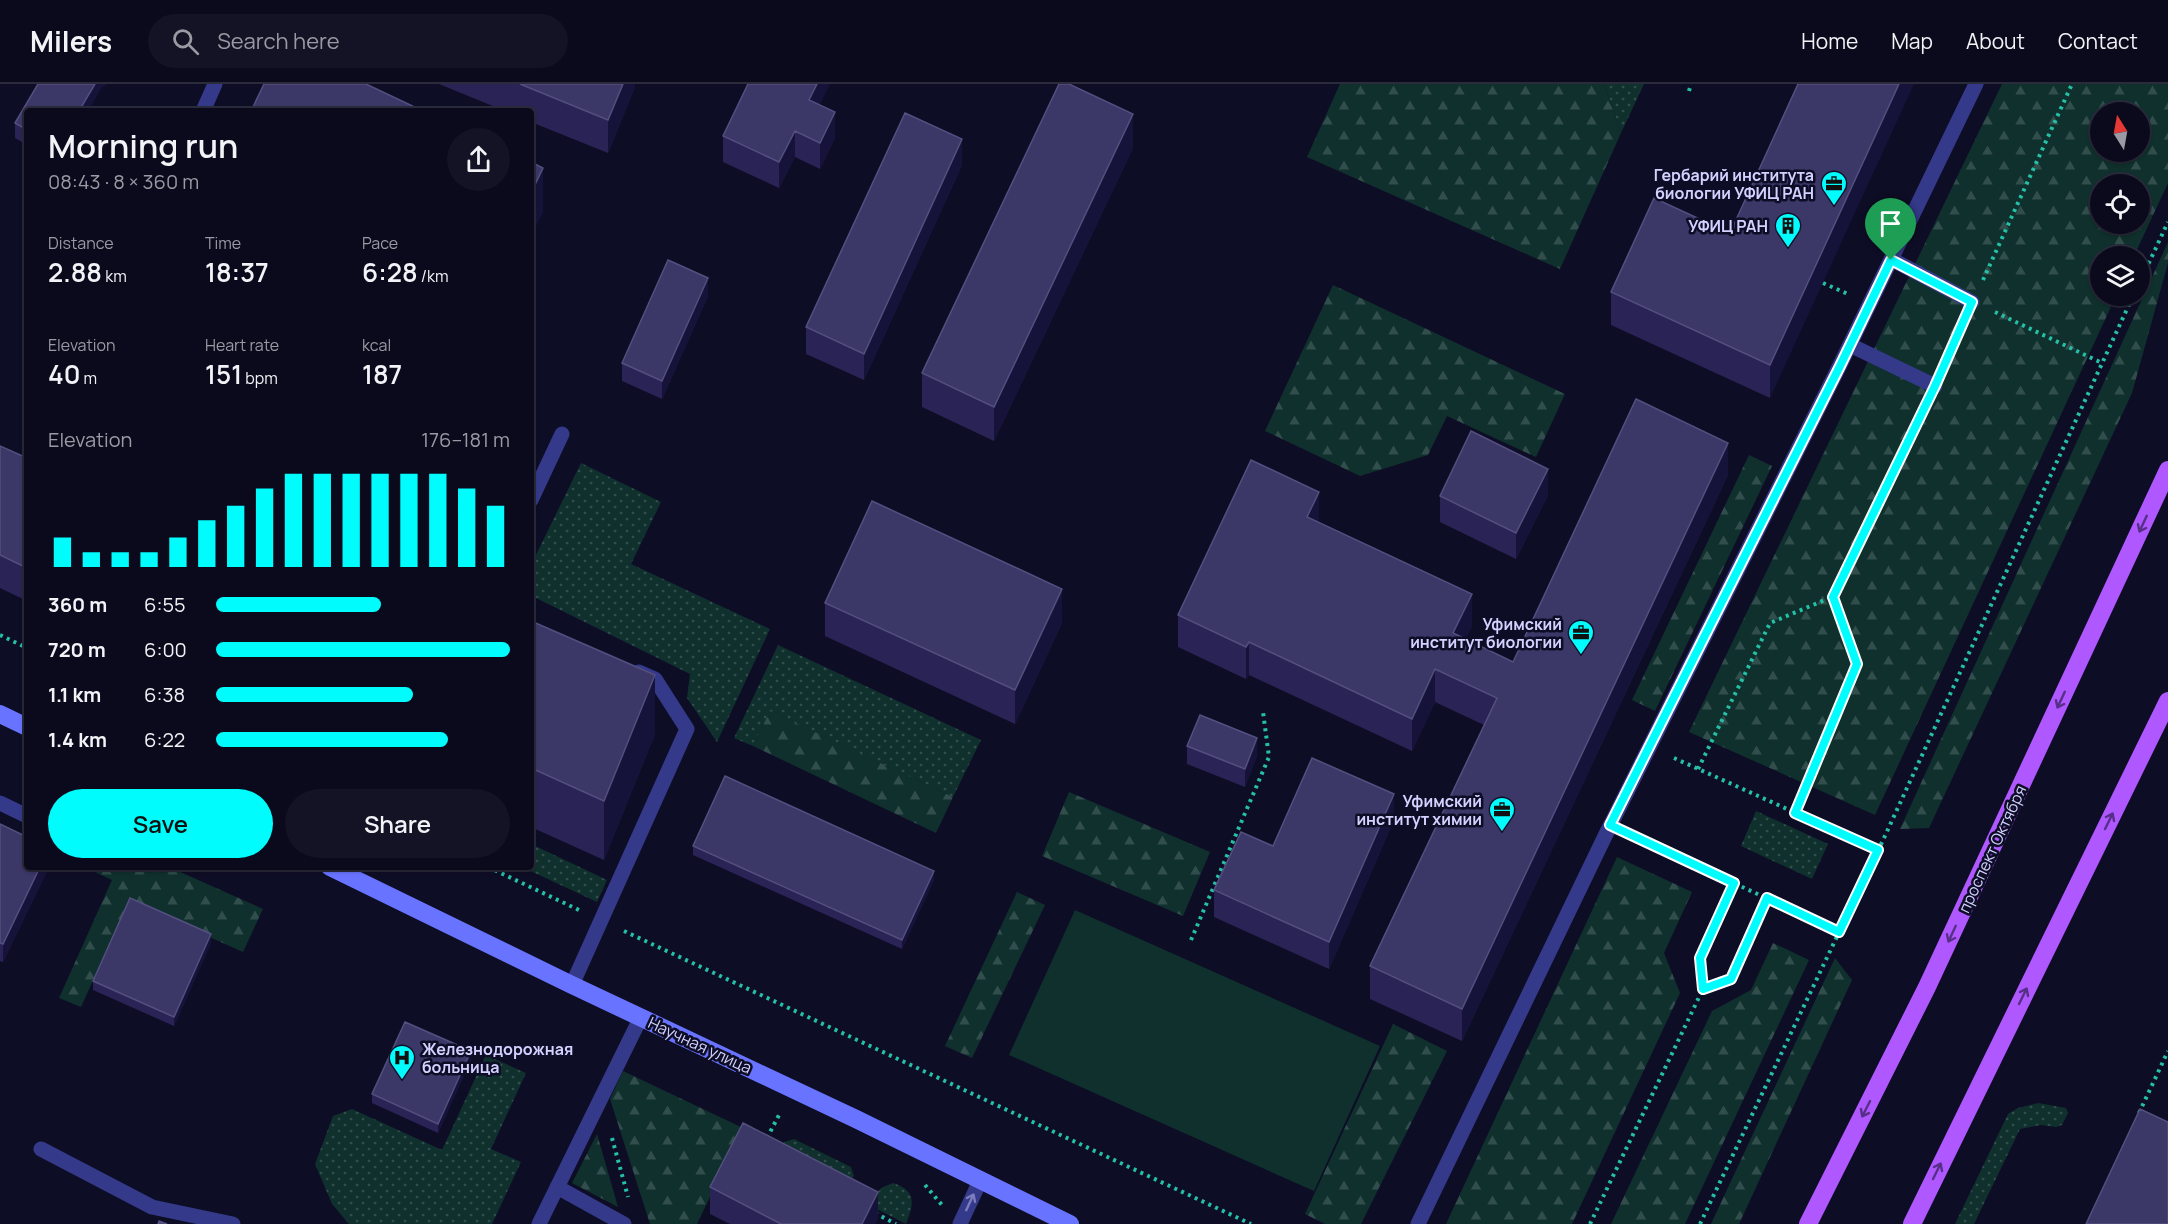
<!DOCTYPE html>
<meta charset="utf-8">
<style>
:root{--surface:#0a0a1c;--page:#131325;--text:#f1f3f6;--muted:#999aa3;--line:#2a2b3b;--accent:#00fcfc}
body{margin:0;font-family:Manrope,sans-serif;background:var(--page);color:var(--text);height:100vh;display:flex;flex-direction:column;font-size:22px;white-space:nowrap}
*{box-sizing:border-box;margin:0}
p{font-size:20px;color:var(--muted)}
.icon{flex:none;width:33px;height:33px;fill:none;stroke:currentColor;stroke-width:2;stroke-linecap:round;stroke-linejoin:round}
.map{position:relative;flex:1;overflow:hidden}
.drawer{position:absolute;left:24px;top:24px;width:510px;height:762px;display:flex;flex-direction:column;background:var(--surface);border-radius:6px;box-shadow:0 2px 4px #0004,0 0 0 2px var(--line)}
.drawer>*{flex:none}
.needle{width:39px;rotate:349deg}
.tools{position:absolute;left:2090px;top:18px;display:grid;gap:12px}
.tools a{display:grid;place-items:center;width:60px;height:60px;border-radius:50%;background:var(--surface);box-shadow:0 2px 4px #0004,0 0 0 2px var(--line);font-size:30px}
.pin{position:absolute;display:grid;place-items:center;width:51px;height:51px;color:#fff;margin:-62px -26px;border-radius:50% 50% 50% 0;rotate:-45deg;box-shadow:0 0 6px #0007}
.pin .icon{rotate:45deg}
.round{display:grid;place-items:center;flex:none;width:63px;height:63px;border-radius:32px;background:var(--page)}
.summary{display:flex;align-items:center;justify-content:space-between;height:102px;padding:0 24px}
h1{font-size:33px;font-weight:600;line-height:45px}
.metrics{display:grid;grid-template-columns:repeat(3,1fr);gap:9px;height:102px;padding:6px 24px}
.metrics div{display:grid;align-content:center}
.metrics b{font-size:26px;font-weight:600}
.metrics small{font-size:16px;font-weight:400}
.metrics p{font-size:16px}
.chart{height:168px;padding:12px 24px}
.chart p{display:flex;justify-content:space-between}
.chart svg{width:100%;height:108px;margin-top:6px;stroke:var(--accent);stroke-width:6}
.cta{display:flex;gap:12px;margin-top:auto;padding:12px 24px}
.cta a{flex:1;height:69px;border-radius:36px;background:var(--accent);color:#111;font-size:24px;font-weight:600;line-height:69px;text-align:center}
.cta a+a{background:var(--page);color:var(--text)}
ul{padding:0 24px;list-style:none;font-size:20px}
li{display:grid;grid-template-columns:96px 72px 1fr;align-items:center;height:45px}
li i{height:15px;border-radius:8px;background:var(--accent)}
header{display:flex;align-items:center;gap:36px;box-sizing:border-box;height:84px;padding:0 30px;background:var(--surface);border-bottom:2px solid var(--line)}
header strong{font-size:28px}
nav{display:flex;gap:33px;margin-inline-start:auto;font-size:21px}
.search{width:420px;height:54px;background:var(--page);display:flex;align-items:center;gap:15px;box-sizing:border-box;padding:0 21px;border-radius:33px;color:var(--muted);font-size:22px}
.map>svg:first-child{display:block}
.grass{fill:url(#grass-dots)}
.forest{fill:url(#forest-firs);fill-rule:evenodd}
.pitch{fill:#0f302c}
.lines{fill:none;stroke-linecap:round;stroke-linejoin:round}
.path{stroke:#24c0a7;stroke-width:4;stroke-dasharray:3 4.5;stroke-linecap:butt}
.lane{stroke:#343989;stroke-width:15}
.secondary{stroke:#6874ff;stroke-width:18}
.primary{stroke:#b058ff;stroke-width:18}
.wall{fill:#292455}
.shaded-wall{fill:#16133a}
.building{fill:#3b3767;stroke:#534f7f;stroke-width:1.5}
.oneway{stroke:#572f88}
.oneway2{stroke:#7b7dbe}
.route-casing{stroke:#fff;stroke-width:12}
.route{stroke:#00fcfc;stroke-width:8}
.labels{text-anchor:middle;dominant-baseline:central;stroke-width:5;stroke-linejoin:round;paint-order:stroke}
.poi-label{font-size:16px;font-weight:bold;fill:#d2d1ff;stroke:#0e0d26;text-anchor:end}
.street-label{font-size:16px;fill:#d2d1ff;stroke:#0e0d26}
</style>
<header>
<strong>Milers</strong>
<div class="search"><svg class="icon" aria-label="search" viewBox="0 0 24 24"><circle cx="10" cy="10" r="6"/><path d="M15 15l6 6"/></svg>Search here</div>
<nav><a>Home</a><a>Map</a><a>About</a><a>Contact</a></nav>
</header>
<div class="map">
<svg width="2168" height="1140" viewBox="0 0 2168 1140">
<defs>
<pattern id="grass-dots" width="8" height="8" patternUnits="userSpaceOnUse" patternTransform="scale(1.5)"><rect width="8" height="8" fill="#0f302c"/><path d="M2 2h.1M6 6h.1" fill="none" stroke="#314d4c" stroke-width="1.8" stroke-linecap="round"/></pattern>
<pattern id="forest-firs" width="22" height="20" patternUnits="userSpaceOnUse" patternTransform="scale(1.5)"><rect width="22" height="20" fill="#0f302c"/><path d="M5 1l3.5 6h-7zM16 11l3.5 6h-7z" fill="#314d4c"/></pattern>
</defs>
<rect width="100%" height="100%" fill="#0e0d26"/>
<!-- grass -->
<path class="grass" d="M1604 0H1644L1621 49Z
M581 379 661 418 631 480 770 545 717 658 687 614 690 590 536 514 531 501V481Z
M778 561 981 656 953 713 770 628 753 662 734 654Z
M1756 727 1828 760 1812 795 1741 762Z
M531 760 607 796 597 818 522 783H531Z
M486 971 526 989 491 1065 521 1078 492 1140H349L332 1120 315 1080 333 1032 352 1025 442 1066Z
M2038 1019 2066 1024 2068 1029 2062 1041 2056 1043 2041 1041 2020 1045 1974 1140H1955L2008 1030 2018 1024Z
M794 1055 851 1083 854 1092 848 1099 780 1067 784 1058Z
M893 1099C917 1107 914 1120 906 1140L869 1121 881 1104Z"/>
<!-- forest -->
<path class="forest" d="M1340 0H1604L1621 49 1560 185 1307 73Z
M2002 0H2168V99L2134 172H2100V212H2116L1875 731 1689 648ZM2100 28H2139V68H2100ZM2100 100H2139V140H2100Z
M2168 158V179L2132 309 1929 744 1900 745Z
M1333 201 1565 310 1536 373 1447 332 1428 371 1360 392 1265 347Z
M1749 371 1772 382 1655 627 1632 616Z
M770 627 953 713 936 749 753 662Z
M1069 708 1210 768 1183 832 1042 772Z
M1617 773 1692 808 1664 869 1680 909 1572 1140H1446Z
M84 783H169L263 825 243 868 129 817 81 923 59 914 112 796Z
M1017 808 1045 821 972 974 945 962Z
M1773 859 1809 876 1685 1140H1611L1712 927 1751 906Z
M1835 874 1852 896 1739 1140H1711Z
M1393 940 1447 967 1361 1140H1325L1305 1130Z
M623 987 743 1044 697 1140H650L610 1015Z
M597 1050 618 1123 572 1099Z"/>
<!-- pitch -->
<path class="pitch" d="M1075 826 1380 962 1314 1107 1009 971Z"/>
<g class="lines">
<!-- path -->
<path class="path" d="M1689 7 1691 0
M1983 196 2072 0
M1823 199 1848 210
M2139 200 2168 138
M1995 228 2102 279
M1946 278 1962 241
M0 551 27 564
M1674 674 1878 766
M1698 685 1770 539 1832 513
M1795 729 1857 580 1832 513 1924 325
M1633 752 1839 848
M488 783 579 826
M624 847 1251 1140
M1191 856 1269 673 1263 628
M1703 905 1700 874 1734 799
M2139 1029 2168 967
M612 1054 628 1113
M767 1054 779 1031
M925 1101 942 1121
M875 1129 896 1140
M1590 1140 1703 905 1731 895 1767 814
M1700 1140 1884 754 2133 212"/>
<!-- lane -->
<path class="lane" d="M203 27 215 0
M1891 175 1972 218
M1850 261 1935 302
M531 416 562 350
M0 719 27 732
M572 901 687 645 655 595 639 588
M41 1065 152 1123 233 1140
M557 1103 624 1140
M539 1140 641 933
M960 1140 980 1097
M1418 1140 1606 750 1840 281 1976 0"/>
<!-- secondary -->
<path class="secondary" d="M0 630 27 643
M330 783 572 901 856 1035 1070 1140"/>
<!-- primary -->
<path class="primary" d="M1808 1140 1927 903 2168 386
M1912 1140 2168 617"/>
</g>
<!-- wall -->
<path class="wall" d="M38 0H107L102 3 27 27V61L15 54V39Z
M439 0H635V3L608 69 531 38V27H505Z
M1798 0 1770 314 1611 241V208L1730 149Z
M820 21 835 54 820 85 795 73 779 104 723 78V52Z
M1133 64 994 357 922 323V289Z
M962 81 864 296 806 270V243Z
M708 212 662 315 622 297V279Z
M0 362 27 374V517L0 504Z
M1728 391 1462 957 1370 915V882L1484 641 1435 618 1412 667 1249 591 1246 595 1178 563V531L1319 439 1472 542 1465 555 1513 578Z
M1548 411 1516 475 1440 438V412Z
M825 519 1062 539 1015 640 825 552Z
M531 537 655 650 604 776 531 743Z
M1187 662 1257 672 1245 703 1187 680Z
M1394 736 1329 885 1214 833V806L1273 762Z
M0 740 27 783H49L3 878 0 877Z
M693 762 934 796 902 865 693 771Z
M211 859 174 942 93 906V897Z
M471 976 438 1049 372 1019V1010Z
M710 1103 878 1134 875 1140H730L710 1130Z"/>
<!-- shaded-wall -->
<path class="shaded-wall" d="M95 0H107L102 3 88 27H79Z
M623 0H635V3L608 69V36Z
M817 0H830L809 42V16Z
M1899 0H1914L1770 314V281Z
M835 28V54L820 85V59Z
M1133 30V64L994 357V323Z
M795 47V73L779 104V78Z
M962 55V81L864 296V270Z
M543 84V128L531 153V109Z
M708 194V212L662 315V297Z
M1728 359V391L1462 957V925Z
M1548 385V411L1516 475V449Z
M1319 408V440L1307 433Z
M1062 505V539L1015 640V606Z
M1472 510V542L1453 582V549Z
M1249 558V591L1246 595V563Z
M1435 585V618L1412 667V635Z
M655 591V650L604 776V717Z
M1257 654V672L1245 703V685Z
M1394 710V736L1329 885V858Z
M40 783H49L3 878V860Z
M934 787V796L902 865V856Z
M211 850V859L174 942V933Z
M471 967V976L438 1049V1040Z
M878 1108V1134L875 1140H862Z"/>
<!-- building -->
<path class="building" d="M38 0H95L79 27H27V46L15 39Z
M264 0H366L423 27H251Z
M520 0H623L608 36Z
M748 0H817L809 16 835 28 820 59 795 47 779 78 723 52Z
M1059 0H1069L1133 30 994 323 922 289Z
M1798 0H1899L1770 281 1611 208 1654 114 1730 149Z
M905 29 962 55 864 270 806 243Z
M531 78 543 84 531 109Z
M668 176 708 194 662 297 622 279Z
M1636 315 1728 359 1462 925 1370 882 1497 614 1435 585 1412 635 1249 558 1246 563 1178 531 1251 376 1319 408 1307 433 1472 510 1453 549 1513 578Z
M1471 347 1548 385 1516 449 1440 412Z
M0 362 27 374V484L0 471Z
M872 417 1062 505 1015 606 825 519Z
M531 537 655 591 604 717 531 684Z
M1200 631 1257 654 1245 685 1187 662Z
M1312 674 1394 710 1329 858 1214 806 1241 748 1273 762Z
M725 692 934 787 902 856 693 762Z
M0 740 27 753V783H40L3 860 0 859Z
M130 814 211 850 174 933 93 897Z
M405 938 471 967 438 1040 372 1010Z
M2140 1025 2168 1038V1140H2086Z
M743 1039 878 1108 862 1140H781L710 1103Z
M159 1137 167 1140H158Z"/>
<!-- one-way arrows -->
<defs><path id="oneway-shaft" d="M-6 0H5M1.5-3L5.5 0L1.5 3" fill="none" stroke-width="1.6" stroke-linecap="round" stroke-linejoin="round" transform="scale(1.5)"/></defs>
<g class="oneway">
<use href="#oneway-shaft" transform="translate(2143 440) rotate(115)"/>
<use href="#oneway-shaft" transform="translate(2061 616) rotate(115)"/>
<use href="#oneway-shaft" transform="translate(2109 737) rotate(-64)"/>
<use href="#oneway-shaft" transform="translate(1952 850) rotate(115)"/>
<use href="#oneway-shaft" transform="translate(2023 912) rotate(-64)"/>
<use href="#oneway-shaft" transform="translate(1866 1025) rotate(117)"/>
<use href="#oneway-shaft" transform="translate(1937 1087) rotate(-64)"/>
</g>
<use class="oneway2" href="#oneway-shaft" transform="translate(970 1118) rotate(-65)"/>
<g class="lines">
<defs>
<path id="route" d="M1891 176 1972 218 1935 302 1833 513 1857 580 1795 729 1878 766 1839 848 1767 814 1731 895 1703 905 1700 874 1734 799 1610 741 1840 282Z"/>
</defs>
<!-- route casing -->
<use href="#route" class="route-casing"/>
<!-- route -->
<use href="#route" class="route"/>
</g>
<!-- icons -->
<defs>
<symbol id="office-pin" viewBox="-11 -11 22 30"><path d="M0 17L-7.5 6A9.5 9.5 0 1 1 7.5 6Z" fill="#00fcfc" stroke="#0e0d26"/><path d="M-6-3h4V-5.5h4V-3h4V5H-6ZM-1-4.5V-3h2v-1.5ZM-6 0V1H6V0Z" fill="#111"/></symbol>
<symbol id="building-pin" viewBox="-11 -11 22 30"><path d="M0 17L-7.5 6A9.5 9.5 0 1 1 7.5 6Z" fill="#00fcfc" stroke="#0e0d26"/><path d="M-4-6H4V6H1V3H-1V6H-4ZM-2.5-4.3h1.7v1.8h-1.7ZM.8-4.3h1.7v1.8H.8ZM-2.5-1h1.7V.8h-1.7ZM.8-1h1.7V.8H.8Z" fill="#111"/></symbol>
<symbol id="hospital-pin" viewBox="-11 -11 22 30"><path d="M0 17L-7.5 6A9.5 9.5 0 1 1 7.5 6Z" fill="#00fcfc" stroke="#0e0d26"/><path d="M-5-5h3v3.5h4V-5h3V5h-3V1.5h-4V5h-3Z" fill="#111"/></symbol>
</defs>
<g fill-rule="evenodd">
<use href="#office-pin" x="1819" y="85" width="30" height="40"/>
<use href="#building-pin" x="1773" y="127" width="30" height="40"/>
<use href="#office-pin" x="1566" y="534" width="30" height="40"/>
<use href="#office-pin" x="1487" y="711" width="30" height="40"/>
<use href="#hospital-pin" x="387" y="959" width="30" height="40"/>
</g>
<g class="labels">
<!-- poi labels -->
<g class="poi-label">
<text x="1814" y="91">Гербарий института<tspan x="1814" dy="18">биологии УФИЦ РАН</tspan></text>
<text x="1768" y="142">УФИЦ РАН</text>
<text x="1562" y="540">Уфимский<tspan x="1562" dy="18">институт биологии</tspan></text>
<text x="1482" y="717">Уфимский<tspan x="1482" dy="18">институт химии</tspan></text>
<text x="422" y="965" text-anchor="start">Железнодорожная<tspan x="422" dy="18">больница</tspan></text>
</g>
<!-- street labels -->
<g class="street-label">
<text transform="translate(1992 765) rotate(-65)">проспект Октября</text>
<text transform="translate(700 961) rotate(25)">Научная улица</text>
</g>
</g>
</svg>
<div class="tools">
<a><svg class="needle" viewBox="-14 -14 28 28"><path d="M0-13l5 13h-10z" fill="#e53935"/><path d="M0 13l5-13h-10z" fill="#999aa3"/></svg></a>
<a><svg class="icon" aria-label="locate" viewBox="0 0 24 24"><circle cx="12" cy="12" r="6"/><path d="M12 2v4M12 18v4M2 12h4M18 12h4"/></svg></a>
<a><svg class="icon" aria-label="layers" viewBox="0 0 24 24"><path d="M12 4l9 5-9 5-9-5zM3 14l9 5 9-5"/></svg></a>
</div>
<div class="pin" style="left:1891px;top:176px;background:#1e9e55"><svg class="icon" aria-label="arrive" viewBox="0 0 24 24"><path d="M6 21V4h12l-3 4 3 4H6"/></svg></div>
<section class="drawer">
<div class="summary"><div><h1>Morning run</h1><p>08:43 · 8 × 360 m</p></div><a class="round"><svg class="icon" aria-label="share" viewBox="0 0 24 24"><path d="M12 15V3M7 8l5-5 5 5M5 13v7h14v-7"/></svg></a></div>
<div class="metrics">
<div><p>Distance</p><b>2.88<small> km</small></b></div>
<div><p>Time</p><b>18:37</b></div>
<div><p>Pace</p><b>6:28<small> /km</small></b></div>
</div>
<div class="metrics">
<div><p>Elevation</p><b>40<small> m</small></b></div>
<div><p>Heart rate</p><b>151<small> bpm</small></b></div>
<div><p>kcal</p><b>187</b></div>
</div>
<div class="chart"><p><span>Elevation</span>176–181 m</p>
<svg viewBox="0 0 160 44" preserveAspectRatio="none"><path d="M5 44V32M15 44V38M25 44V38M35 44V38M45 44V32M55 44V25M65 44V19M75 44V12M85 44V6M95 44V6M105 44V6M115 44V6M125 44V6M135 44V6M145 44V12M155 44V19"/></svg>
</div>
<ul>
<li><b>360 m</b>6:55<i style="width:56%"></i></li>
<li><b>720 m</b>6:00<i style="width:100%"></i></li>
<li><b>1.1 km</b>6:38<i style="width:67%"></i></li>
<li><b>1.4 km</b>6:22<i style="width:79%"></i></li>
</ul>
<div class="cta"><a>Save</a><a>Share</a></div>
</section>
</div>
